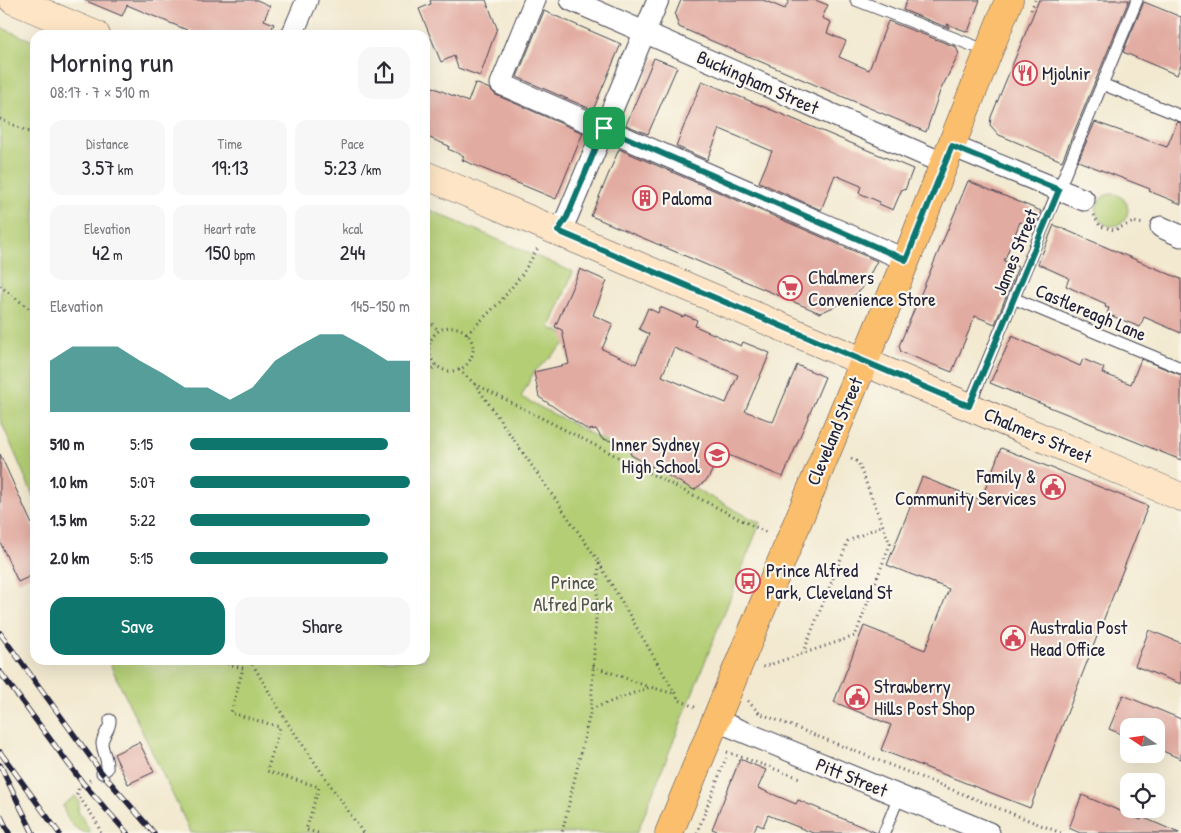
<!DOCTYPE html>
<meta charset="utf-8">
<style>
:root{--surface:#fff;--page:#f7f7f7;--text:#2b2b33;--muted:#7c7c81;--accent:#0f766e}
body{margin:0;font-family:"Patrick Hand",sans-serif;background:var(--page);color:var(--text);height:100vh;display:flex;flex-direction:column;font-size:19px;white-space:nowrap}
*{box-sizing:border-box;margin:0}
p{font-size:16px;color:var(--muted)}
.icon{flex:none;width:28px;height:28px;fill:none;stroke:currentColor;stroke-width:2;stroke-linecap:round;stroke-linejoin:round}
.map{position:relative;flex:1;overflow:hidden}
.side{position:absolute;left:30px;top:30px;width:400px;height:635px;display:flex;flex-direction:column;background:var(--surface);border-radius:15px;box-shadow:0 5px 20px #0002}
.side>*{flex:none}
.needle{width:32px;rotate:283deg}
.controls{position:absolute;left:1120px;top:718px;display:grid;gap:10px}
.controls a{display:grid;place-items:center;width:45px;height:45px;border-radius:10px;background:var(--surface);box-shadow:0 5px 20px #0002;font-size:25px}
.pin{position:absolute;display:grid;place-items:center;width:42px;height:42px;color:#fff;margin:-21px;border-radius:10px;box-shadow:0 2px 8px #0006}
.round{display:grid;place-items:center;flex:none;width:52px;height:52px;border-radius:15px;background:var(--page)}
.overview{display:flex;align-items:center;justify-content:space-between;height:85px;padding:0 20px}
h1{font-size:28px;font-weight:600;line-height:38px}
.metrics{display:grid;grid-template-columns:repeat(3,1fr);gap:8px;height:85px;padding:5px 20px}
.metrics div{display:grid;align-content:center;border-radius:12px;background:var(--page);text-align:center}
.metrics b{font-size:21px;font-weight:600}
.metrics small{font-size:14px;font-weight:400}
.metrics p{font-size:14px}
.chart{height:140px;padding:10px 20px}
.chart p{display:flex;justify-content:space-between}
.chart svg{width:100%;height:90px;margin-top:5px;fill:var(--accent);opacity:.7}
.button{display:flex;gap:10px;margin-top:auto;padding:10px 20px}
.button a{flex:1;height:58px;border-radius:15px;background:var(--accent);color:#fff;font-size:20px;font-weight:600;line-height:58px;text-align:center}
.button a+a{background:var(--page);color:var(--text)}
ul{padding:0 20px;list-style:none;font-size:16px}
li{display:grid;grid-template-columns:80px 60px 1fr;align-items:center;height:38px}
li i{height:12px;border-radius:6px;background:var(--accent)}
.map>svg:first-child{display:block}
.green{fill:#b3ce74;stroke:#6a7858}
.building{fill:#e2aba1;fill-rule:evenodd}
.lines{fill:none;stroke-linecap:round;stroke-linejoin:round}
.lane-casing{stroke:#414051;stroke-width:13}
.street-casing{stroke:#414051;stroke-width:23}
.secondary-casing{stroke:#414051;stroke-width:29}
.primary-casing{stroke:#414051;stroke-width:29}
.path{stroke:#414051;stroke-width:3;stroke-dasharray:1 4;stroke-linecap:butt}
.lane{stroke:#fff;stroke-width:11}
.street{stroke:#fff;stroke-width:21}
.secondary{stroke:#fde5c5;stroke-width:28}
.primary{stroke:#fabe6d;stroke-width:28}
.rail-casing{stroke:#22223b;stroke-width:5.5}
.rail{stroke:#fbf7ec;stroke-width:4;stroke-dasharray:11;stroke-linecap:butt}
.route-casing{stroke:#fff;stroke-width:10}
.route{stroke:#0f766e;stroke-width:6}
.labels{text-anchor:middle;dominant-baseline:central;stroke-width:4.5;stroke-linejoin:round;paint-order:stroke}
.poi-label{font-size:19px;fill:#22223b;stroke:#fbf7ec;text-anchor:start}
.street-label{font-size:19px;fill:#22223b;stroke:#fbf7ec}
.park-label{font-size:19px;fill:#4e564c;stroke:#fbf7ec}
</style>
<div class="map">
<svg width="1181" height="833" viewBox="0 0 1181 833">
<rect width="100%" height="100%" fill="#fbf7ec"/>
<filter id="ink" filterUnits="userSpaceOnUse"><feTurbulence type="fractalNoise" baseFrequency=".02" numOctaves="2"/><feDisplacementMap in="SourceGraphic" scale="10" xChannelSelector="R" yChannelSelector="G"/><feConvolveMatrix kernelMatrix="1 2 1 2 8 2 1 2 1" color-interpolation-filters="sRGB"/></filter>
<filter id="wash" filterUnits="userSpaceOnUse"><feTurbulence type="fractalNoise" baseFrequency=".0096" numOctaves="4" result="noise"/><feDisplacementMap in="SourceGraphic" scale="20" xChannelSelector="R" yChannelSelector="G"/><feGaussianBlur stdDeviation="1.12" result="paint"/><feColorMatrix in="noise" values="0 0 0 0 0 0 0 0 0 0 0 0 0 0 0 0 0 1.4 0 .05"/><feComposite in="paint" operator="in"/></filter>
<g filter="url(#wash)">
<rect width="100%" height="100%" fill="#f2e9d0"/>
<!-- green -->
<path class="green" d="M0 27 35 42V500L0 419Z
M1096 210a16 16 0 1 1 32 0a16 16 0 1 1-32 0Z
M425 208 573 272 550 328 572 337 534 372 521 397 760 523 637 833H191L108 660H425Z
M75 796 79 801 78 811 91 833C75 833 65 819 63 805Z"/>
<g id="blocks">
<!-- building -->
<path class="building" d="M84 0H257L270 6 264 20 274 24 269 35H199L127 5 122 16Z
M430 0H486L497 28 480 76 458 68 454 56 441 62 419 9 431 4Z
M681 0H763L785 9 789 0H815L828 5 822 18 831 22 827 33 846 41 839 57 869 70 888 21 956 47 959 54 940 91 926 132 679 27 675 15Z
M907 0H980L968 32 947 24 949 28 903 10Z
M1039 0H1129L1062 161 999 135 990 125 991 117Z
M1144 2 1181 17V65L1177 75 1123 52Z
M544 11 621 44 593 110 517 77Z
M654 58 677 67 648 134 626 125Z
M702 81 913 169 905 190 902 189 893 210 879 204 880 202 859 193 861 186 835 175 821 210 759 182 772 151 720 129 707 160 676 146Z
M475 83 490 89 496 95 583 133 556 199 462 160 464 156 448 149 449 146 425 136V84L468 102Z
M1095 122 1167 147 1177 122 1181 123V204L1149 191 1150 189 1078 161Z
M619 149 877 261 862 289 845 302 820 313 591 216Z
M968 181 1041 211 1035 228 1020 222 1004 261 1018 267 995 324 975 316 952 372 901 352 899 346Z
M1054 225 1181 279V333L1144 317 1140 327 1107 314 1109 308 1105 307 1106 304 1066 286 1069 278 1038 264Z
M580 269 607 281 593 315 613 324 602 349 636 364 649 334 639 329 648 308 658 313 660 307 683 317 685 315 697 320 695 326 741 346 743 342 770 353 745 411 773 422 797 365 825 377 783 477 721 452 708 479 694 490 631 455 628 445H618L616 442 602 439 596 429 588 430 539 397 534 372 569 364 562 330 555 327ZM674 348 738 375 726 403 662 376Z
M1012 336 1080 366 1083 359 1104 368 1102 373 1131 384 1141 359 1181 375V460L990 383Z
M1001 448 1148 506 1030 808 881 750 891 725 834 702 864 626 925 650 949 589 887 565 922 477 981 500Z
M0 454 35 531V574L18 582 0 542Z
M1149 630 1181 643V684L1135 666Z
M1123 695 1181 719V759L1156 748V726H1129V737L1109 729Z
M139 742 154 772 128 784 114 754Z
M740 759 766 770 758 788 796 804 798 800 877 833H813L768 815 763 827 757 824 753 833H722L712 829Z
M1082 795 1141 820 1142 817 1179 833H1080L1069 828Z"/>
</g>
</g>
<g filter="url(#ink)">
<use href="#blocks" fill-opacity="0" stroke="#414051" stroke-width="1"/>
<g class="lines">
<defs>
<path id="lane" d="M856 0 987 51
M1102 84 1181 116
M1015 299 1181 368
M969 406 1137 0
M102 773 107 769C108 759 103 753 102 744 102 735 111 729 110 720
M884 833 899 796"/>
<path id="street" d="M535 0 501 84 906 260
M571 0 945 164
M292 35 307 0
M952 146 1084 200
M1161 227 1181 236
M558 231 567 217 658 0
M715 720 989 833"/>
<path id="secondary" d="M13 0 96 35
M425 175 1181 497"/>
<path id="primary" d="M669 833 906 260 1009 0"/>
</defs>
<!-- lane casing -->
<use href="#lane" class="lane-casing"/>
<!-- street casing -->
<use href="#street" class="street-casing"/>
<!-- secondary casing -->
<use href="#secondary" class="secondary-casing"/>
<!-- primary casing -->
<use href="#primary" class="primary-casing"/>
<!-- path -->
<path class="path" d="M1031 10 1035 0
M0 119 35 135
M1094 215 1100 226 1114 230 1134 222 1144 224
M0 286 35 313
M425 317 439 331
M429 349a22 22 0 1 1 44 0a22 22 0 1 1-44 0Z
M467 334 501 301 523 273 539 246
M459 370 475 384 599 562 591 709 562 833
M425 376 436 365
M475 384 767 533
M599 563 679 700 697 708
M803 653 848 541 883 525
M213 660 243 668 231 713 280 727 267 771 319 787 306 830 318 833
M250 660 287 722 363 833
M593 666 649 687
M763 667 855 636 890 544 858 462 849 458
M748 701 759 713 1061 833
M591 709 650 687 675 694
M727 752 800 778
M90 780 79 787 77 794 96 821 101 833
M697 833 726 758"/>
<!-- lane -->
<use href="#lane" class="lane"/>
<!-- street -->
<use href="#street" class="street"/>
<!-- secondary -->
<use href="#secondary" class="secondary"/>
<!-- primary -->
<use href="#primary" class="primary"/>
<defs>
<path id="rail" d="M0 633 102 773 154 833
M0 672 82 782 127 833
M0 752 59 833
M0 765 33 833
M0 815 9 833"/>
</defs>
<!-- rail casing -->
<use href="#rail" class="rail-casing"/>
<!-- rail -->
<use href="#rail" class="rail"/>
</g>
</g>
<g class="lines" filter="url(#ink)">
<defs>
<path id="route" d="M604 128 906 260 952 146 1059 190 969 406 558 231 567 217Z"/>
</defs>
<!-- route casing -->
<use href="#route" class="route-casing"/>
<!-- route -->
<use href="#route" class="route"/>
</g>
<!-- icons -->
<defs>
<symbol id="restaurant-ring" viewBox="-11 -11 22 22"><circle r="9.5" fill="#fbf7ec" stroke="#d1495b" stroke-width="1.5"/><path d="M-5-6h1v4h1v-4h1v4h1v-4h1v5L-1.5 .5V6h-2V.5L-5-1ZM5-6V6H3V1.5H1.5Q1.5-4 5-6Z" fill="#d1495b"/></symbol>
<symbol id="building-ring" viewBox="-11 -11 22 22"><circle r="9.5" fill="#fbf7ec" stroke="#d1495b" stroke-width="1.5"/><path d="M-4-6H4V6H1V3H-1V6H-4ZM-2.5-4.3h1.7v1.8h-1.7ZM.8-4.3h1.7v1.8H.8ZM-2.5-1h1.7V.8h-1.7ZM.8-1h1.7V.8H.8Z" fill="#d1495b"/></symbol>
<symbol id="supermarket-ring" viewBox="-11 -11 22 22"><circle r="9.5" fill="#fbf7ec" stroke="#d1495b" stroke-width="1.5"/><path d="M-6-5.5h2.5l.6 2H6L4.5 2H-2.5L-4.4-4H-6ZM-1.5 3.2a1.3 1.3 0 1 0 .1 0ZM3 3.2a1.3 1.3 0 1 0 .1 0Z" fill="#d1495b"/></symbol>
<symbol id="school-ring" viewBox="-11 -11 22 22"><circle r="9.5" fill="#fbf7ec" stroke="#d1495b" stroke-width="1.5"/><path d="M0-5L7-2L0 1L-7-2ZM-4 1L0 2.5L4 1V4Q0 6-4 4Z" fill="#d1495b"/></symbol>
<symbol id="civic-ring" viewBox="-11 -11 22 22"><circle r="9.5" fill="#fbf7ec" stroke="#d1495b" stroke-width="1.5"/><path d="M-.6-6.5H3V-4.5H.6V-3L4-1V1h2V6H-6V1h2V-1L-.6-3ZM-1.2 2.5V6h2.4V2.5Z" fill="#d1495b"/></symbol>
<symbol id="bus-ring" viewBox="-11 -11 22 22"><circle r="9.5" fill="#fbf7ec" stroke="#d1495b" stroke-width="1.5"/><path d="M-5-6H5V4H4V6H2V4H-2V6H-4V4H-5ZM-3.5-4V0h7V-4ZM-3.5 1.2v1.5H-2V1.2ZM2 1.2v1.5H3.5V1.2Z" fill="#d1495b"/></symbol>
</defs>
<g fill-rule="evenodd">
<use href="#restaurant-ring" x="1011" y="59" width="28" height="28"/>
<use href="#building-ring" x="631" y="184" width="28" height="28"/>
<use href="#supermarket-ring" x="776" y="274" width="28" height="28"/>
<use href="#school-ring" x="703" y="441" width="28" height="28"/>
<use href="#civic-ring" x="1039" y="473" width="28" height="28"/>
<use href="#bus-ring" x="734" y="567" width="28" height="28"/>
<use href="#civic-ring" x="999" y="624" width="28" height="28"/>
<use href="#civic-ring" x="843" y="683" width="28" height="28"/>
</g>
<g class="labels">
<!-- poi labels -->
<g class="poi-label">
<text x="1042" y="73">Mjolnir</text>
<text x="662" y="198">Paloma</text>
<text x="808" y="277">Chalmers<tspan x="808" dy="22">Convenience Store</tspan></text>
<text x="700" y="444" text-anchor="end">Inner Sydney<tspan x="700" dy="22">High School</tspan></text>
<text x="1036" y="476" text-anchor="end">Family &amp;<tspan x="1036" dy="22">Community Services</tspan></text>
<text x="766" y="570">Prince Alfred<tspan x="766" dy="22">Park, Cleveland St</tspan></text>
<text x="1030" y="627">Australia Post<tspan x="1030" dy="22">Head Office</tspan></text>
<text x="874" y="686">Strawberry<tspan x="874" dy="22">Hills Post Shop</tspan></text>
</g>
<!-- street labels -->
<g class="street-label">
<text transform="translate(758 82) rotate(24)">Buckingham Street</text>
<text transform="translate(1015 252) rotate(-68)">James Street</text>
<text transform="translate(1091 312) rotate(23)">Castlereagh Lane</text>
<text transform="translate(834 431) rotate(-67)">Cleveland Street</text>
<text transform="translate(1038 435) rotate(23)">Chalmers Street</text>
<text transform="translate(852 777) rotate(22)">Pitt Street</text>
</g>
<!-- park labels -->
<g class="park-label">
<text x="573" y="582">Prince<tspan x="573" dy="22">Alfred Park</tspan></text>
</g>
</g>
</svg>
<div class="controls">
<a><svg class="needle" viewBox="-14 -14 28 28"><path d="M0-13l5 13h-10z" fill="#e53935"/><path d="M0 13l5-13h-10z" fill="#7c7c81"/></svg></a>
<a><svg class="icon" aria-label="locate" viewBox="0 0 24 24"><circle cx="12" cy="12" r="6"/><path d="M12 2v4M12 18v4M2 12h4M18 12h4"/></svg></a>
</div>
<div class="pin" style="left:604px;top:128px;background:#1e9e55"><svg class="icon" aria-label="arrive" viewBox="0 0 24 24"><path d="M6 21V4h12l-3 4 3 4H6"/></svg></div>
<section class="side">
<div class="overview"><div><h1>Morning run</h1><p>08:17 · 7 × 510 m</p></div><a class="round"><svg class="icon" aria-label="share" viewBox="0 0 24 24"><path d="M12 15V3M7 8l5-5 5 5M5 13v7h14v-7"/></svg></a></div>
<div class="metrics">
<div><p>Distance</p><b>3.57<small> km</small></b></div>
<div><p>Time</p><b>19:13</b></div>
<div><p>Pace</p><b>5:23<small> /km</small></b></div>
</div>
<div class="metrics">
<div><p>Elevation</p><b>42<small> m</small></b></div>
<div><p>Heart rate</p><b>150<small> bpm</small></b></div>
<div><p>kcal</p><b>244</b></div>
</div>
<div class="chart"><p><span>Elevation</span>145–150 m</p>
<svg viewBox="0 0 160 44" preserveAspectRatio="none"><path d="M0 44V19L10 12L20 12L30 12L40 19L50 25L60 32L70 32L80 38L90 32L100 19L110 12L120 6L130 6L140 12L150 19L160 19V44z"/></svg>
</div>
<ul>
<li><b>510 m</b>5:15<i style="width:90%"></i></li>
<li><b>1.0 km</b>5:07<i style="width:100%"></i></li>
<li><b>1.5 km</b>5:22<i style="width:82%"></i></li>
<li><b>2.0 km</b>5:15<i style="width:90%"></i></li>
</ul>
<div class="button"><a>Save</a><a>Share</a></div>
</section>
</div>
